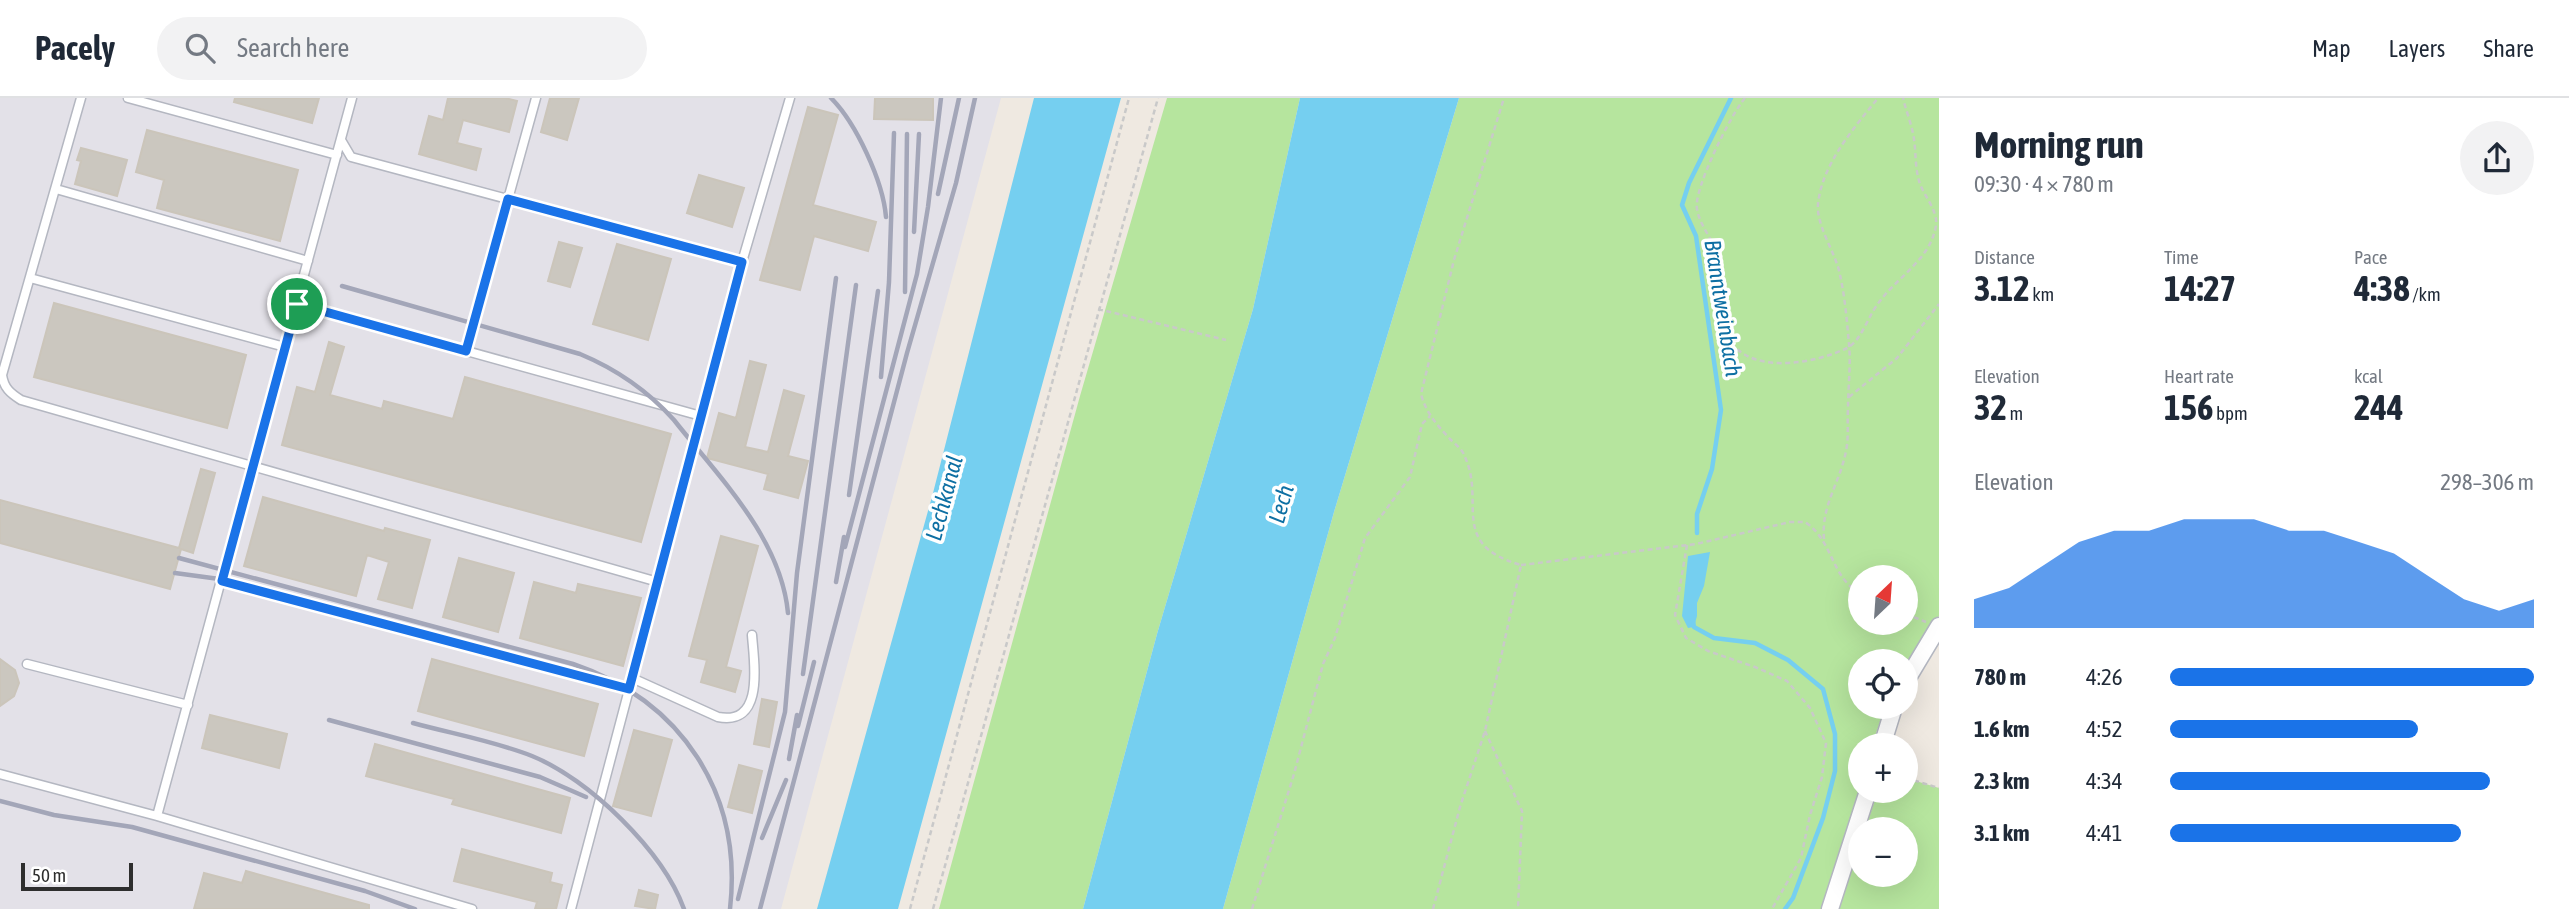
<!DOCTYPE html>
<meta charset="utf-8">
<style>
:root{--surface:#fff;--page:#f2f2f3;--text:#1f2937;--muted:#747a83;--line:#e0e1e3;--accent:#1a73e8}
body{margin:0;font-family:"Asap Condensed",sans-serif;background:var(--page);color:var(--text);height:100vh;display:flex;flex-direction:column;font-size:26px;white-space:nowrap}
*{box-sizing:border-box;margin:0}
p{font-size:23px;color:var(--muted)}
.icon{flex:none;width:38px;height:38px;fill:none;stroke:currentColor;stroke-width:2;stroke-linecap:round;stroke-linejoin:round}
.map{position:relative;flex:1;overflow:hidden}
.drawer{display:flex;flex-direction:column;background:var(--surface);width:630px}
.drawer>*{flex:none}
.needle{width:46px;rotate:25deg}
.tools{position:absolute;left:1848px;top:467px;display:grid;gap:14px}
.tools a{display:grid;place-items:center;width:70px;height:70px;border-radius:50%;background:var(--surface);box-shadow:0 7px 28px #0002;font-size:35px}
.scale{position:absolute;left:21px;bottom:18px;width:112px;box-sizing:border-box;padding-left:7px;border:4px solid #2e2e2e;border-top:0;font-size:19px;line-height:24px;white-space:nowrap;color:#2e2e2e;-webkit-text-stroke:5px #fff;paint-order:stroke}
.pin{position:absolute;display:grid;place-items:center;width:60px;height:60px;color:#fff;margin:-30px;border:4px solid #fff;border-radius:50%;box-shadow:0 2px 7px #0007}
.round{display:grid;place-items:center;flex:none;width:74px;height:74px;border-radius:37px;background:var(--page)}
.overview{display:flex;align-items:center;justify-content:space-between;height:119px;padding:0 35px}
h1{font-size:38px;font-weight:700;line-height:52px}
.stats{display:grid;grid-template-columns:repeat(3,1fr);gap:10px;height:119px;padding:7px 35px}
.stats div{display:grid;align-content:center}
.stats b{font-size:35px;font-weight:700}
.stats small{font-size:19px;font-weight:400}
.stats p{font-size:19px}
.chart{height:196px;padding:14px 35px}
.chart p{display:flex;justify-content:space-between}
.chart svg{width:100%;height:126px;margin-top:7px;fill:var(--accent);opacity:.7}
ul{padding:0 35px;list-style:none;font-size:23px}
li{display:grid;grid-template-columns:112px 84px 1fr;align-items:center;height:52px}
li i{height:18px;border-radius:9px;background:var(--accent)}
header{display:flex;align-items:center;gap:42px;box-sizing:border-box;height:98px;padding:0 35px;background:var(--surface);border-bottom:2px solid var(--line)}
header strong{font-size:33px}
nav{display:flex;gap:38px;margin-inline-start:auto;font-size:24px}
.search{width:490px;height:63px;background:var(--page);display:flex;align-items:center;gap:18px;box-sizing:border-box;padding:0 24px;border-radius:38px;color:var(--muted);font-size:26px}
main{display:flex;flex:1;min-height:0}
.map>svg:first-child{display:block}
.industrial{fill:#e3e1e8}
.green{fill:#b6e59e;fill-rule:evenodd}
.water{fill:#75cff0}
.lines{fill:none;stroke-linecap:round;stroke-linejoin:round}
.stream{stroke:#75cff0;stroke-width:4.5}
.building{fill:#cbc7bf;stroke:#cbc5ba;stroke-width:2}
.lane-casing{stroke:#b4b7c1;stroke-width:11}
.street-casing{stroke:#b4b7c1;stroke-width:19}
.path{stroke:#c9c9c9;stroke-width:2.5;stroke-dasharray:5 3.5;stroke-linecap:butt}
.lane{stroke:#fff;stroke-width:8}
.street{stroke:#fff;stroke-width:16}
.rail{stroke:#a3a6b8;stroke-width:4.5}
.route-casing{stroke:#fff;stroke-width:14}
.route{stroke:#1a73e8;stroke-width:9}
.labels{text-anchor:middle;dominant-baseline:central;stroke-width:7;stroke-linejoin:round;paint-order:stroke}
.water-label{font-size:23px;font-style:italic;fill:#0d6fa3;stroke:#fff}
</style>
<header>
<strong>Pacely</strong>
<div class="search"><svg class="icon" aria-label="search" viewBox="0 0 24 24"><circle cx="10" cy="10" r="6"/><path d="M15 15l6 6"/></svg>Search here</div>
<nav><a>Map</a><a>Layers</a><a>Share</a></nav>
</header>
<main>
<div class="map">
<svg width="1939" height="811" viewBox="0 0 1939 811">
<rect width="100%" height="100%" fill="#efe9e1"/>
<!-- industrial -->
<path class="industrial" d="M0 0H1001L781 811H0Z"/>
<!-- green -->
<path class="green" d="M1167 0H1300L1253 211 1157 536 1083 811H939L1080 298Z
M1459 0H1939V518L1906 565 1860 564V609H1885L1872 647 1860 648V688L1825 811H1223L1334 414ZM1860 480H1906V525H1860Z
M1906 680 1939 690V811H1838L1860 745V777H1906V732L1865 731 1878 693H1906Z"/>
<!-- water -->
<path class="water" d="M1034 0H1121L898 811H817L933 395Z
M1300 0H1459L1334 414 1223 811H1083L1157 536 1253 211Z
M1710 454 1704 488 1697 505V518L1694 529 1688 530 1682 518 1688 458Z"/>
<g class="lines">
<!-- stream -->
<path class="stream" d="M1697 435V416L1712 371 1721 312 1696 138 1682 107 1689 85 1731 0
M1693 523 1694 529 1714 540 1755 545 1788 562 1823 591 1835 636V673L1823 720 1793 800 1785 811"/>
</g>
<!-- building -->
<path class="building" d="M235 0H319L312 25 234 4Z
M448 0H505L517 3 509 34 463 22 457 45 481 51 476 72 419 56 429 18 443 22Z
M550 0H579L567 42 541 34Z
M875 0H933V22L874 21Z
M808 9 838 17 813 107 876 124 868 153 814 138 800 192 760 182Z
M147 32 298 72 280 143 157 110 164 82 136 74Z
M81 50 127 62 117 98 75 86 81 63 77 62Z
M699 77 744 90 732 129 687 115Z
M559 144 582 150 570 189 548 183Z
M617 146 671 161 648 242 593 226Z
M54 205 246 257 227 330 34 279Z
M329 244 344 249 330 297 382 311 384 303 453 321 465 279 671 336 641 444 282 347 297 289 315 294Z
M750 263 766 267 745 349 768 354 784 292 804 298 788 358 808 363 798 400 764 391 768 376 707 360 719 315 736 320Z
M201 371 215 375 193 455 181 451 170 491 0 445V402L179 450Z
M263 399 384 433 385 430 430 442 412 510 378 501 389 464 367 457 356 498 244 468Z
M721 438 758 448 726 569 741 573 735 594 701 584 707 562 689 558Z
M459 460 514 475 498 534 443 519Z
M534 484 576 495 578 486 641 500 623 568 520 540Z
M0 561 15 572 19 585 14 598 0 608Z
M432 561 598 606 584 658 418 613Z
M762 601 777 604 769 649 754 646Z
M210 617 287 636 279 670 202 650Z
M634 632 672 642 651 718 613 708Z
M375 646 570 700 561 735 452 706 454 701 366 678Z
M739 667 762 673 752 715 728 709Z
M462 751 552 775 550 784 562 787 556 811H535L537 804 454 783Z
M246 773 369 807V811H194L204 775 242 785Z
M639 792 658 797 655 811 635 808Z"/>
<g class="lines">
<defs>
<path id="lane" d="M81 0 2 277C4 290 10 295 21 302L658 484
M128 0 337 57
M341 42 351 59 742 164 790 0
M56 91 308 163
M30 180 285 249
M297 206 701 318
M466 253 536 0
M222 483 629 591
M27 566 188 607
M632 580 718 619C765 628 754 565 752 537
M0 676 157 718 472 811
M157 718 352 0
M571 811 742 164"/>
<path id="street" d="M1906 583 1939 528
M1882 648 1894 609
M1830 811 1868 693"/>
</defs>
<!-- lane casing -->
<use href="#lane" class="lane-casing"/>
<!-- street casing -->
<use href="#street" class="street-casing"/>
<!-- path -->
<path class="path" d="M1745 0C1731 16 1693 92 1697 111 1699 126 1714 144 1719 159 1728 186 1713 223 1733 247 1758 276 1816 265 1847 250 1861 243 1868 219 1877 207 1896 179 1931 162 1936 127 1938 112 1923 97 1919 83 1915 69 1916 55 1914 41 1912 27 1906 13 1903 0
M1098 211 1226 242
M1849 299 1897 260 1939 206
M1824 441C1821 407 1840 385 1846 353 1849 339 1847 325 1848 311 1848 290 1851 267 1849 246 1847 224 1845 199 1840 177 1836 155 1816 128 1818 106 1822 66 1854 30 1878 0
M1687 447 1675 517 1686 540 1708 553 1755 569 1787 583 1810 610 1826 645 1822 679 1810 717 1801 760 1772 811
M1521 467 1696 446 1790 424H1805C1833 442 1831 480 1860 495
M1906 516 1926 524
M1485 633 1522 713 1518 811
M1906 680 1939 690
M910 811 1129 0
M933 811 1158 0
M1252 811 1294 676 1323 566 1335 540 1365 440 1410 379 1422 326 1430 318
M1433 811 1460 709 1485 633 1521 467C1447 446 1487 403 1464 357 1462 351 1455 346 1450 341 1437 327 1426 315 1421 296L1454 162 1504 0"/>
<!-- lane -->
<use href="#lane" class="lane"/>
<!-- street -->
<use href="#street" class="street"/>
<!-- rail -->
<path class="rail" d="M831 0C856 25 883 83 886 119
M938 96 959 0
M914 134 919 36
M342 188 580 256C616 271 648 293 674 322 718 378 781 440 788 515
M905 194 907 36
M881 279 889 184 894 35
M849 397 878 193
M845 449 917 176 928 109 941 0
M179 460 573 566C682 603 743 696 730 811
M175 475 234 483
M836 484 844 439
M803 576 856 187
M329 622 540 679 586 699
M413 625C453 636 494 643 532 658 589 681 663 753 684 811
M798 628 814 564
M789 661 797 617
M0 703 54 717 132 729 365 793 415 811
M762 740 786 682
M738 801 785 614 797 475 836 180
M760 811 907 255 956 85 975 0"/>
</g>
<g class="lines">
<defs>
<path id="route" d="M508 101 742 164 629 591 222 483 297 206 466 253Z"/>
</defs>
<!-- route casing -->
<use href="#route" class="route-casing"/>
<!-- route -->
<use href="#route" class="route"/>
</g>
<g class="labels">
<!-- water labels -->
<g class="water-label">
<text transform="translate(1723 210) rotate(81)">Branntweinbach</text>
<text transform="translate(944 400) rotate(-75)">Lechkanal</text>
<text transform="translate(1281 406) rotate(-74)">Lech</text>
</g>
</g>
</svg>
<div class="tools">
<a><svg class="needle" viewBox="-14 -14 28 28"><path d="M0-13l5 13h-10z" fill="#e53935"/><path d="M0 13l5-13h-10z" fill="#747a83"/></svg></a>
<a><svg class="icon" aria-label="locate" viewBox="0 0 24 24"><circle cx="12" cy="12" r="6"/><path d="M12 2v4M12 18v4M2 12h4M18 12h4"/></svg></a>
<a>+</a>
<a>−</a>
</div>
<div class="scale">50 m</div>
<div class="pin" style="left:297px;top:206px;background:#1e9e55"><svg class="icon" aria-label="arrive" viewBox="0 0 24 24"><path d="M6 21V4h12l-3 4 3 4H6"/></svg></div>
</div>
<section class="drawer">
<div class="overview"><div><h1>Morning run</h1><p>09:30 · 4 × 780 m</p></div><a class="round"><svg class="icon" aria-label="share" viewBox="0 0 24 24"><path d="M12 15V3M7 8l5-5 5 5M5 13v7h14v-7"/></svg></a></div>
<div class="stats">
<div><p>Distance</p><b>3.12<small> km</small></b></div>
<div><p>Time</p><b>14:27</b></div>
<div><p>Pace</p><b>4:38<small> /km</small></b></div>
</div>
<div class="stats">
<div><p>Elevation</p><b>32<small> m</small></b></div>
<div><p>Heart rate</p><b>156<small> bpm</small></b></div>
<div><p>kcal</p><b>244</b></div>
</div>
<div class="chart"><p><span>Elevation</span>298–306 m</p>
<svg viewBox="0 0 160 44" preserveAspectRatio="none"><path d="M0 44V34L10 30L20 22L30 14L40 10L50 10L60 6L70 6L80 6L90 10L100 10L110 14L120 18L130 26L140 34L150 38L160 34V44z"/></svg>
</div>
<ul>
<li><b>780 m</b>4:26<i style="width:100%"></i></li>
<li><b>1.6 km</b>4:52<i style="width:68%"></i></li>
<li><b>2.3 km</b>4:34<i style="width:88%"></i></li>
<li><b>3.1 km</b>4:41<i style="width:80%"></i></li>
</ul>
</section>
</main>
